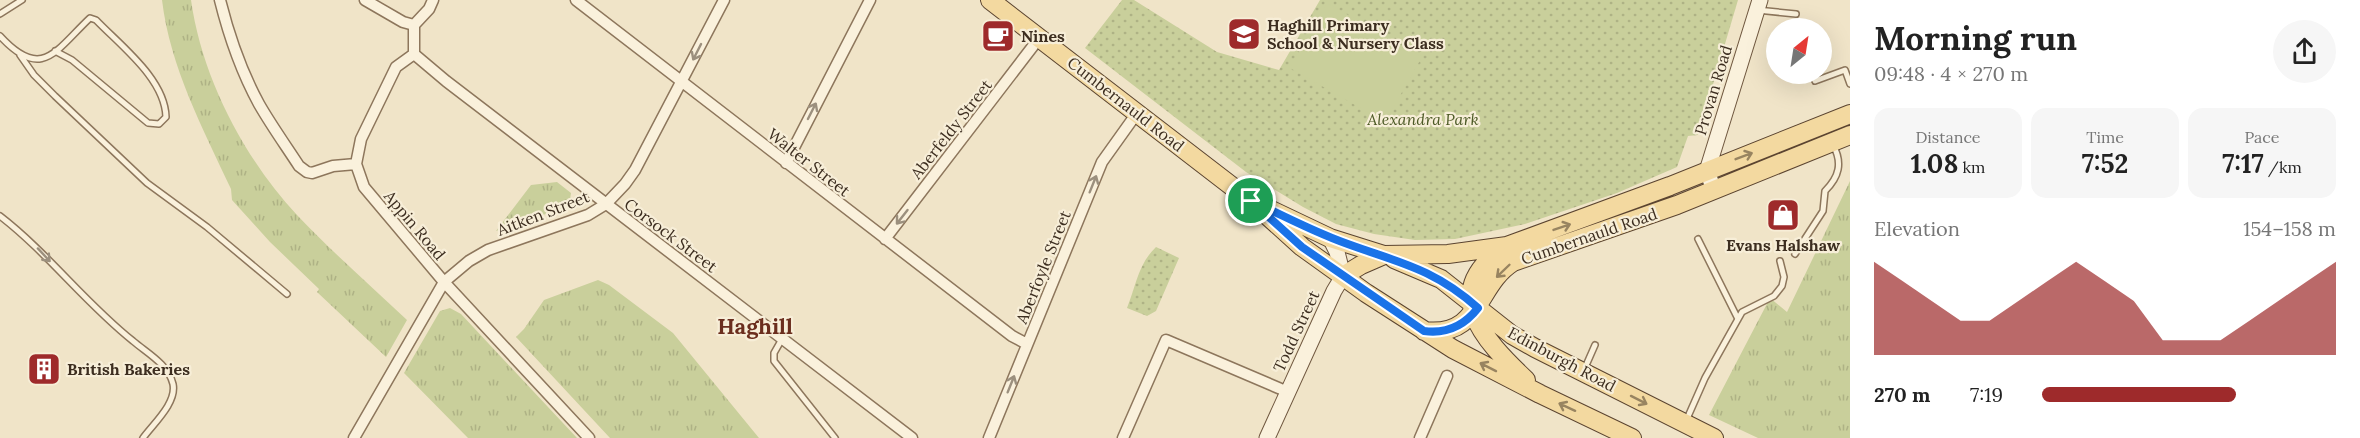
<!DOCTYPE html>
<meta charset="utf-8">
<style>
:root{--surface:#fff;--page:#f6f6f6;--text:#222;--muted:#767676;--accent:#9e2a2b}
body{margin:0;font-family:Lora,serif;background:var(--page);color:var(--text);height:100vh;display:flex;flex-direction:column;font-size:22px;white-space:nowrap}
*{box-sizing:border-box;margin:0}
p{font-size:20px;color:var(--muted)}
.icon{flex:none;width:33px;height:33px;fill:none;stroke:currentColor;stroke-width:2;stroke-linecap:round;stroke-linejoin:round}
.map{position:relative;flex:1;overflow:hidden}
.side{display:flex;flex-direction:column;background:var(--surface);width:510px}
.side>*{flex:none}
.needle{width:39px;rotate:30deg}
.controls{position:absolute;left:1766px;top:18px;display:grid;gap:12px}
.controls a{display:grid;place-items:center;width:66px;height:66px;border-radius:50%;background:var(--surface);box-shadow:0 6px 24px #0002;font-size:30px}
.pin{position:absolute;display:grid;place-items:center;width:51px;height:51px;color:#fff;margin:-26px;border:3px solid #fff;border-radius:50%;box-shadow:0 2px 6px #0007}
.round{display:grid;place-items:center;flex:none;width:63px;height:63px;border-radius:32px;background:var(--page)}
.headline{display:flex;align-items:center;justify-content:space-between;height:102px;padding:0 24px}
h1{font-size:33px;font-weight:700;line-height:45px}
.stats{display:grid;grid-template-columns:repeat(3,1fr);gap:9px;height:102px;padding:6px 24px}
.stats div{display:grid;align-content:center;border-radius:15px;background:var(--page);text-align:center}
.stats b{font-size:26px;font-weight:700}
.stats small{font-size:16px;font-weight:400}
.stats p{font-size:16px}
.chart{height:168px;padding:12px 24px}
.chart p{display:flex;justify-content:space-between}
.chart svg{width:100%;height:108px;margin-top:6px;fill:var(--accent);opacity:.7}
ul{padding:0 24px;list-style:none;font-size:20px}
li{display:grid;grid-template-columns:96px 72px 1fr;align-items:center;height:45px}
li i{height:15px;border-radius:8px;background:var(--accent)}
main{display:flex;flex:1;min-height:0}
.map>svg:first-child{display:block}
.grass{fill:url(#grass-tufts)}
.park{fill:url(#park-dots)}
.garden{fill:#c9cf9b}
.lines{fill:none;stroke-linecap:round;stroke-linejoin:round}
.lane-casing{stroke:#8d765c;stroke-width:8}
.street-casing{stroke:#8d765c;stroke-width:13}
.secondary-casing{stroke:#6f573f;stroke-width:17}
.primary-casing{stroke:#5b4430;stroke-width:20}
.lane{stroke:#faf1dc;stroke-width:5}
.street{stroke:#faf1dc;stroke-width:10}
.secondary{stroke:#faf1dc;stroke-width:15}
.primary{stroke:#f3d9a0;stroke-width:18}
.oneway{stroke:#9c907e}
.oneway2{stroke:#988460}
.route-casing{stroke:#fff;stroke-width:12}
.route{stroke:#1a73e8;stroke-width:8}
.labels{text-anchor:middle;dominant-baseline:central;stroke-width:4.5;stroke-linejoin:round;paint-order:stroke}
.poi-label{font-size:16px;font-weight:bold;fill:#3d2e20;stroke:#f7eed8;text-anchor:start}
.street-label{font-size:16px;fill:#3d2e20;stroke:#f7eed8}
.park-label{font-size:16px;font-style:italic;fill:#4d5a26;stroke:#f7eed8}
.district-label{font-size:22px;font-weight:bold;fill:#6b2e1e;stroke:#f7eed8}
</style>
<main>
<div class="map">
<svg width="1850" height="438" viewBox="0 0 1850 438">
<defs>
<pattern id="grass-tufts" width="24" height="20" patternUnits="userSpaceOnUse" patternTransform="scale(1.5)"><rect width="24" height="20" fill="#c9cf9b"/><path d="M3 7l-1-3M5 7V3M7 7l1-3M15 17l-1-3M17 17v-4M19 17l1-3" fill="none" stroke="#aeb285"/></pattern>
<pattern id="park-dots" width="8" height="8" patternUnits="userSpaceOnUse" patternTransform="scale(1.5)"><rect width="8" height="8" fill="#c9cf9b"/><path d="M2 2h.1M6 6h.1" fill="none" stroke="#aeb285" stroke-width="1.8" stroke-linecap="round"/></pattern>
</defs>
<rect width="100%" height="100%" fill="#f0e4c8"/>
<!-- grass -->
<path class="grass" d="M162 0H191C202 78 244 158 297 215 332 252 370 285 407 320L386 357 317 292 319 289 270 242 232 200 231 189C203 129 170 67 162 0Z
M1850 181V438H1758L1709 415 1770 298 1787 312Z
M557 182 571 193 569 206 496 231 531 185Z
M598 280 609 285 673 333 759 438H610L516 337 524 329 544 300Z
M450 308 461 314 577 438H468L404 373 440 311Z"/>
<!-- park -->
<path class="park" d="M1122 0H1134L1217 52 1279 70 1320 0H1738L1698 135 1688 136 1677 167 1617 193 1525 224 1455 239 1415 240 1374 234 1336 224 1303 207 1246 172 1085 48Z
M1156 247 1179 258 1156 311 1147 316 1127 308C1136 286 1138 264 1156 247Z"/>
<!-- garden -->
<path class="garden" d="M1327 3 1422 57 1385 122 1290 68Z"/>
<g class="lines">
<defs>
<path id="lane" d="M1757 10 1796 14
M0 14 22 0
M0 36C42 82 56 50 90 18L96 20C121 46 165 79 166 117L159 124 148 123 72 60 55 51
M20 55 34 75 55 96 147 183 207 227 287 294
M1815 81 1845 70 1850 84
M0 216C48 253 85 303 133 341 147 353 168 364 173 384 177 403 153 424 143 438
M1698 239 1738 319
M1795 254 1823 211 1825 191C1839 177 1843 163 1833 145
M782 339 774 353V361L835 438
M1584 370 1595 345
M1686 421 1705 378 1742 312 1774 296 1782 286 1784 277 1780 261"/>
<path id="street" d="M220 0C229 36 241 71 259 104 271 125 286 146 299 166L307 172 312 173 333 166 356 164
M365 0 403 22 414 25
M433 0 429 9 414 25V54L396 67 361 139 356 164 364 187 444 282 589 438
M576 0 1012 336 1027 344
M414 54 446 81 912 438
M786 163 870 0
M885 239 1040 37
M354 438 444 282 469 261 488 250 588 215 606 204 625 184 635 170 724 0
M989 438 1102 162 1137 113
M1123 438 1166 340 1288 392
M1420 438 1447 376"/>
<path id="secondary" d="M1714 190 1707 171 1760 0
M1267 438 1334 291 1343 276 1337 252 1330 238"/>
<path id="primary" d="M990 0 1251 201 1302 247 1366 293 1453 349 1540 394 1632 438
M1269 209 1330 238 1384 255 1448 254 1507 246 1670 186 1850 114
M1506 246C1438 292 1483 339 1526 380
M1394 259 1441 279 1512 335 1535 348 1714 438
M1343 276 1361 265 1384 255
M1424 331C1481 338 1476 285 1513 262L1677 205 1850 135"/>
</defs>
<!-- lane casing -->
<use href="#lane" class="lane-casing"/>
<!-- street casing -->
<use href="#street" class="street-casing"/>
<!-- secondary casing -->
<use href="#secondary" class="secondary-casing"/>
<!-- primary casing -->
<use href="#primary" class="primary-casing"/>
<!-- lane -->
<use href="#lane" class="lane"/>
<!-- street -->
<use href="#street" class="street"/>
<!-- secondary -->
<use href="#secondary" class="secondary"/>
<!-- primary -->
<use href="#primary" class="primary"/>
</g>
<!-- one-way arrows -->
<defs><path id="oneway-shaft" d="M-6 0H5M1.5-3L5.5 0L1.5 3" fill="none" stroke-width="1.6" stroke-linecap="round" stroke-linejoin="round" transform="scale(1.5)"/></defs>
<g class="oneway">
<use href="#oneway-shaft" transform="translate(697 52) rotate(117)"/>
<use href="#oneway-shaft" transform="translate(812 111) rotate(-63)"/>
<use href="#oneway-shaft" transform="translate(1093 184) rotate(-68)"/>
<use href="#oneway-shaft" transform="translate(902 217) rotate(128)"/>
<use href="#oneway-shaft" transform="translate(44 255) rotate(47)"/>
<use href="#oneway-shaft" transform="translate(1011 384) rotate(-68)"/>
</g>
<g class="oneway2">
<use href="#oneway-shaft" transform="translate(1744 156) rotate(-21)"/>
<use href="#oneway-shaft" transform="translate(1562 227) rotate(-19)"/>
<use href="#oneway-shaft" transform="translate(1503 271) rotate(136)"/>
<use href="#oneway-shaft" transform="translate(1488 367) rotate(-153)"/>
<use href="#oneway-shaft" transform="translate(1639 400) rotate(27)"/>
<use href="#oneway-shaft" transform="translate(1567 407) rotate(-155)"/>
</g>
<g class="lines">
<defs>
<path id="route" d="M1251 201C1278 213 1304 227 1332 238 1389 261 1429 264 1478 308 1464 326 1446 334 1424 331L1302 247Z"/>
</defs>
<!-- route casing -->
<use href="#route" class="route-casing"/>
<!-- route -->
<use href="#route" class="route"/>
</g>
<!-- icons -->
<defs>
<symbol id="school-square" viewBox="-11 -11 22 22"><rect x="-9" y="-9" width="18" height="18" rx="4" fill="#9e2a2b" stroke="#f7eed8"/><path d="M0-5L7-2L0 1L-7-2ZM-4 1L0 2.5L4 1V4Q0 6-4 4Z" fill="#fff"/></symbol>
<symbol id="cafe-square" viewBox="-11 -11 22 22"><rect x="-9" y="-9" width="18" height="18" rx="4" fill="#9e2a2b" stroke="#f7eed8"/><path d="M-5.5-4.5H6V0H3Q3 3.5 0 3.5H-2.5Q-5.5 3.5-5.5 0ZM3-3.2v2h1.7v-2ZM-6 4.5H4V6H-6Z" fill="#fff"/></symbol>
<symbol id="shop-square" viewBox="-11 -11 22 22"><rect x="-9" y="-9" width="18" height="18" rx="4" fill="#9e2a2b" stroke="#f7eed8"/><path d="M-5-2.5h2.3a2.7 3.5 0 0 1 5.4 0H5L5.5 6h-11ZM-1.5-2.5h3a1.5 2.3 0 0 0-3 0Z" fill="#fff"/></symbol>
<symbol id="building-square" viewBox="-11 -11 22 22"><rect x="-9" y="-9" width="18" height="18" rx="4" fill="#9e2a2b" stroke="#f7eed8"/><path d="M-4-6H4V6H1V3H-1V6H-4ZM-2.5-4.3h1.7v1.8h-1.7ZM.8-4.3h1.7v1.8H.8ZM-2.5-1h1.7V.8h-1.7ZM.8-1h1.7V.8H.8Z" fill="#fff"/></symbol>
</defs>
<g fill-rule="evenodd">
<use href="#school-square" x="1225" y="15" width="38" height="38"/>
<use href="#cafe-square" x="979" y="17" width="38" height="38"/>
<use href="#shop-square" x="1764" y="196" width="38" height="38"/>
<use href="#building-square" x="25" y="350" width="38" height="38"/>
</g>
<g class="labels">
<!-- poi labels -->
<g class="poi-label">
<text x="1267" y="25">Haghill Primary<tspan x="1267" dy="18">School &amp; Nursery Class</tspan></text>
<text x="1021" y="36">Nines</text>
<text x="1783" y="245" text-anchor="middle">Evans Halshaw</text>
<text x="67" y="369">British Bakeries</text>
</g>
<!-- street labels -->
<g class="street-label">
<text transform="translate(1713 90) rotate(-73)">Provan Road</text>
<text transform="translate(1126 104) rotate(38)">Cumbernauld Road</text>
<text transform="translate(951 129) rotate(-52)">Aberfeldy Street</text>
<text transform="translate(809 162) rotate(38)">Walter Street</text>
<text transform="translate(543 213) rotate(-21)">Aitken Street</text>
<text transform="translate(415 225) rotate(50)">Appin Road</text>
<text transform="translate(671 235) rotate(37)">Corsock Street</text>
<text transform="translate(1589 236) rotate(-19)">Cumbernauld Road</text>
<text transform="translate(1043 267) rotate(-68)">Aberfoyle Street</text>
<text transform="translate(1296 331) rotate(-65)">Todd Street</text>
<text transform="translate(1562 359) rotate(28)">Edinburgh Road</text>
</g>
<!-- park labels -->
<g class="park-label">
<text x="1423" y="119">Alexandra Park</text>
</g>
<!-- district labels -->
<g class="district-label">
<text x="755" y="326">Haghill</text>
</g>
</g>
</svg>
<div class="controls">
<a><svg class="needle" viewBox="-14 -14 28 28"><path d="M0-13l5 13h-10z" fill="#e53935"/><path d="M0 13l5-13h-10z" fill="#767676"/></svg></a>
</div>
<div class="pin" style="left:1251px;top:201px;background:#1e9e55"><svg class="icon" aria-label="arrive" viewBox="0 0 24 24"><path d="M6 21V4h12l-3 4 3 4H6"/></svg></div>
</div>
<section class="side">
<div class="headline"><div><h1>Morning run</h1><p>09:48 · 4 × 270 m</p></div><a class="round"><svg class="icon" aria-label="share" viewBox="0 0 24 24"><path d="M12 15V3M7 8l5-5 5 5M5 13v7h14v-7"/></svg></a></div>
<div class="stats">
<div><p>Distance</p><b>1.08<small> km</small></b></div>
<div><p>Time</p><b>7:52</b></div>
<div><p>Pace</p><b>7:17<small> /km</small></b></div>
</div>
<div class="chart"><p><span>Elevation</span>154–158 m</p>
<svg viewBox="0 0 160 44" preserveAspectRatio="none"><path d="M0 44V6L10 14L20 22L30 30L40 30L50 22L60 14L70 6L80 14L90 22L100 38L110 38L120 38L130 30L140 22L150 14L160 6V44z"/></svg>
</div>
<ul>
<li><b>270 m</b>7:19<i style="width:66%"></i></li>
</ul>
</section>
</main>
